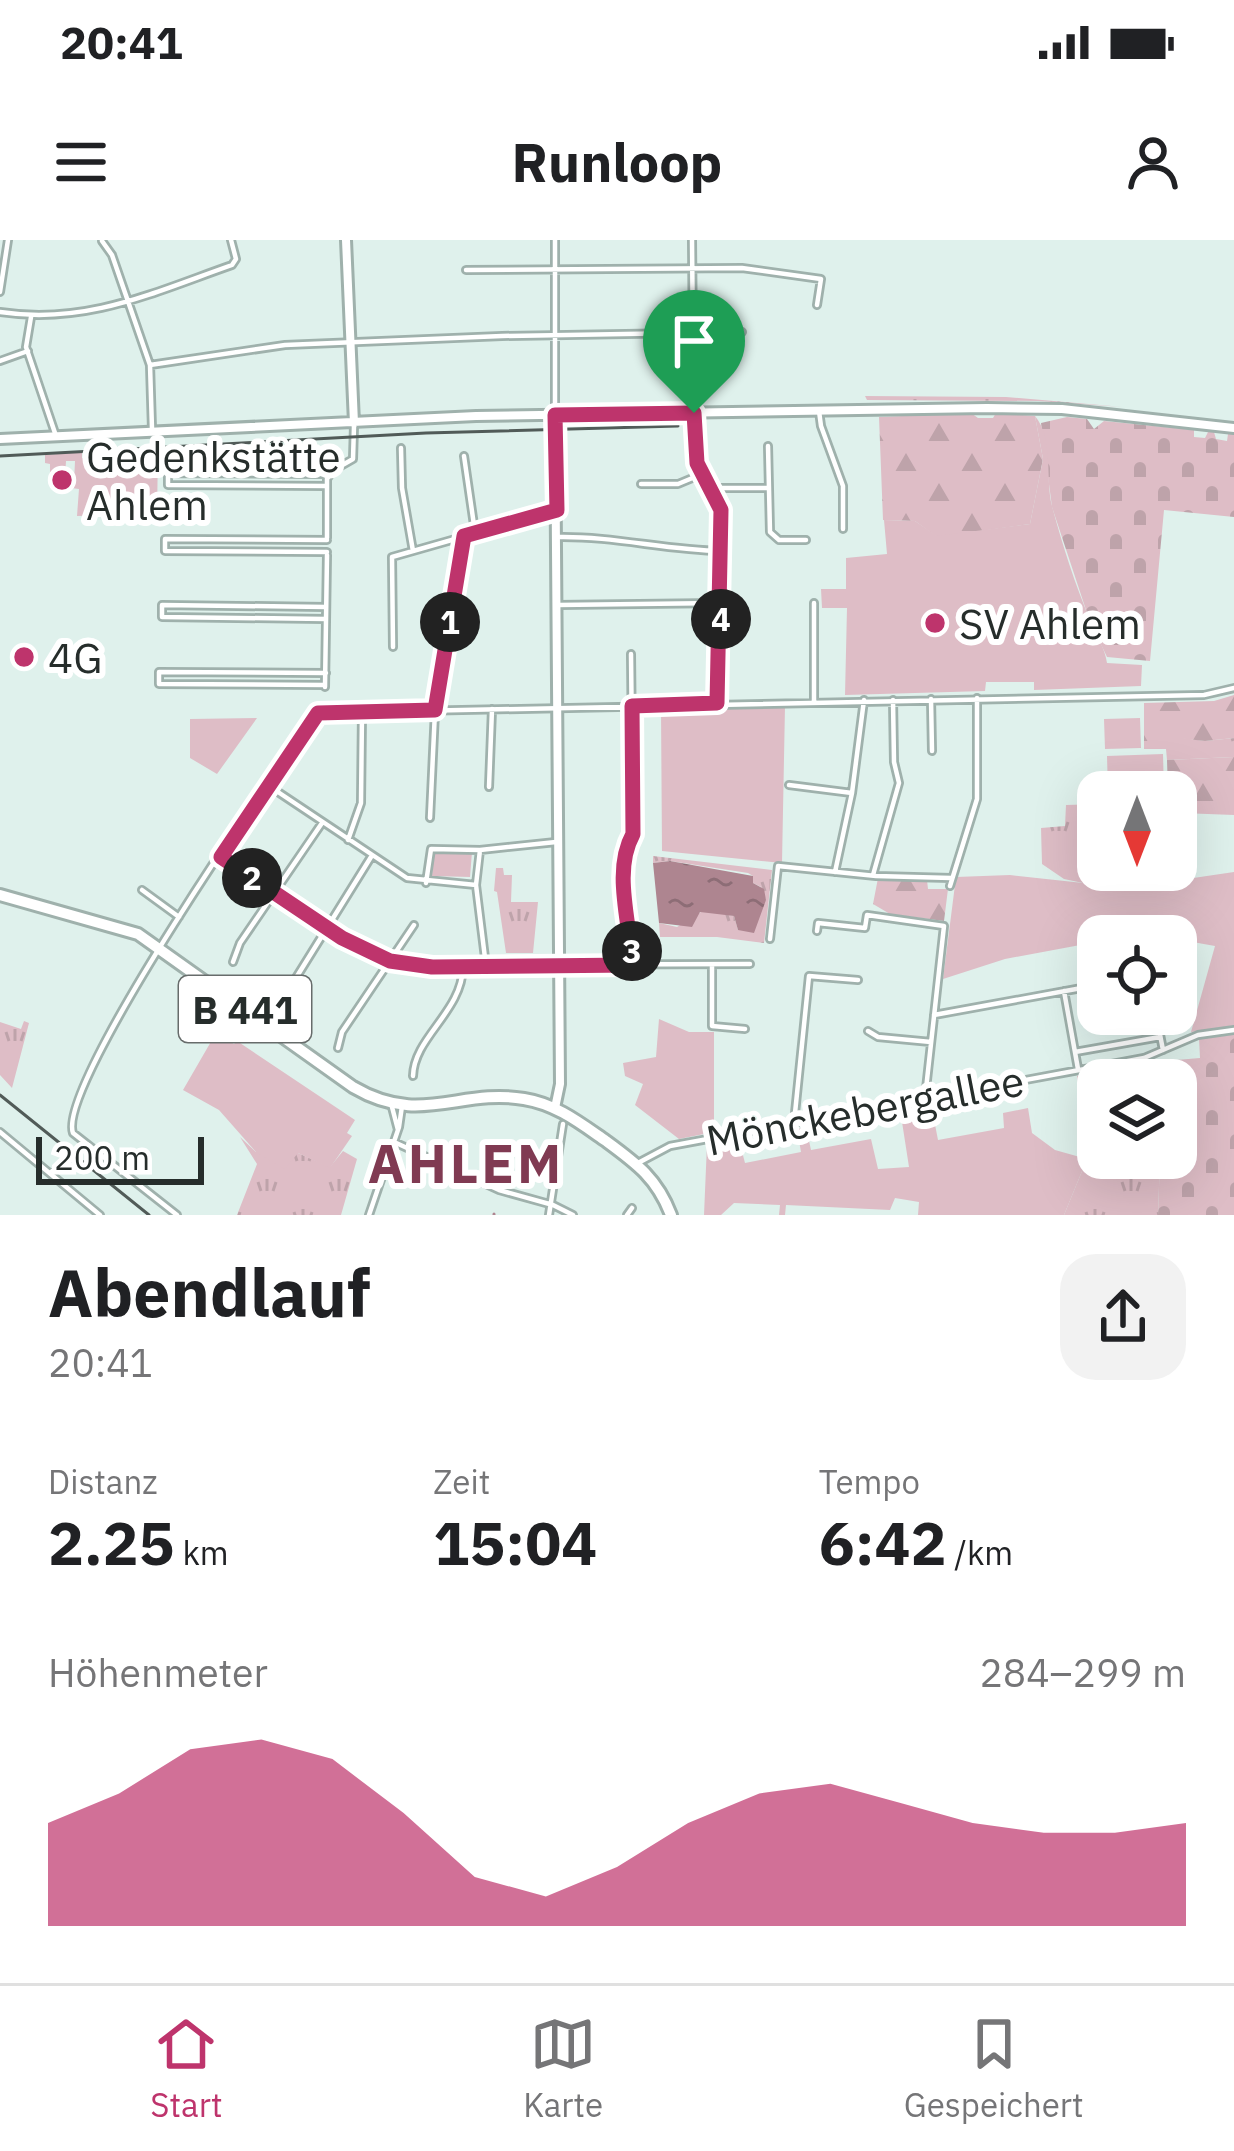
<!DOCTYPE html>
<html lang="de">
<meta charset="utf-8">
<style>
:root{--surface:#fff;--page:#f2f2f2;--text:#202124;--muted:#757577;--line:#e0e0e0;--accent:#be346c}
body{margin:0;font-family:"IBM Plex Sans",sans-serif;background:var(--page);color:var(--text);height:100vh;display:flex;flex-direction:column;font-size:45px;white-space:nowrap}
*{box-sizing:border-box;margin:0}
p{font-size:39px;color:var(--muted)}
.icon{flex:none;width:66px;height:66px;fill:none;stroke:currentColor;stroke-width:2;stroke-linecap:round;stroke-linejoin:round}
.map{position:relative;height:975px;overflow:hidden}
.drawer{display:flex;flex-direction:column;background:var(--surface);flex:1}
.drawer>*{flex:none}
.needle{width:78px;rotate:180deg}
.buttons{position:absolute;left:1077px;top:531px;display:grid;gap:24px}
.buttons a{display:grid;place-items:center;width:120px;height:120px;border-radius:24px;background:var(--surface);box-shadow:0 12px 48px #0002;font-size:60px}
.scale{position:absolute;left:36px;bottom:30px;width:168px;box-sizing:border-box;padding-left:12px;border:6px solid #262d2b;border-top:0;font-size:33px;line-height:42px;white-space:nowrap;color:#262d2b;-webkit-text-stroke:9px #fff;paint-order:stroke}
.pin{position:absolute;display:grid;place-items:center;width:102px;height:102px;color:#fff;margin:-123px -51px;border-radius:50% 50% 50% 0;rotate:-45deg;box-shadow:0 0 12px #0007}
.pin .icon{rotate:45deg}
.km{position:absolute;width:60px;height:60px;margin:-30px;border-radius:50%;background:#222;color:#fff;font-size:33px;line-height:60px;text-align:center}
.round{display:grid;place-items:center;flex:none;width:126px;height:126px;border-radius:36px;background:var(--page)}
.overview{display:flex;align-items:center;justify-content:space-between;height:204px;padding:0 48px}
h1{font-size:66px;font-weight:700;line-height:90px}
.figures{display:grid;grid-template-columns:repeat(3,1fr);gap:18px;height:204px;padding:12px 48px}
.figures div{display:grid;align-content:center}
.figures b{font-size:60px;font-weight:700}
.figures small{font-size:33px;font-weight:400}
.figures p{font-size:33px}
.chart{height:336px;padding:24px 48px}
.chart p{display:flex;justify-content:space-between}
.chart svg{width:100%;height:216px;margin-top:12px;fill:var(--accent);opacity:.7}
.status{display:flex;justify-content:space-between;align-items:center;height:84px;padding:0 60px;background:var(--surface);direction:ltr}
.status svg{height:33px;fill:currentColor}
header{display:flex;justify-content:space-between;align-items:center;height:156px;padding:0 48px;background:var(--surface);font-size:54px;font-weight:700}
.dock{display:flex;justify-content:space-around;align-items:center;height:168px;border-top:3px solid var(--line);background:var(--surface);font-size:33px;color:var(--muted)}
.dock a{display:grid;justify-items:center;gap:6px}
.dock .selected{color:var(--accent)}
.map>svg:first-child{display:block}
.grass{fill:url(#grass-tufts)}
.forest{fill:url(#forest-firs)}
.cemetery{fill:url(#cemetery-stones)}
.green{fill:#debdc6}
.water{fill:url(#water-ripples)}
.lines{fill:none;stroke-linecap:round;stroke-linejoin:round}
.stream{stroke:#ae8590;stroke-width:3}
.street-casing{stroke:#9fb1ac;stroke-width:10}
.secondary-casing{stroke:#9fb1ac;stroke-width:14}
.primary-casing{stroke:#9fb1ac;stroke-width:16}
.street{stroke:#fff;stroke-width:4.5}
.secondary{stroke:#fff;stroke-width:8}
.primary{stroke:#fff;stroke-width:10}
.tram{stroke:#515b58;stroke-width:3}
.rail{stroke:#515b58;stroke-width:3}
.route-casing{stroke:#fff;stroke-width:24}
.route{stroke:#be346c;stroke-width:15}
.poi-dot{fill:#be346c;stroke:#fff;stroke-width:4.5}
.labels{text-anchor:middle;dominant-baseline:central;stroke-width:12;stroke-linejoin:round;paint-order:stroke}
.shield{fill:#fff;stroke:#676c6b;stroke-width:3}
.shield-label{font-size:39px;font-weight:bold;fill:#262d2b}
.poi-label{font-size:42px;fill:#262d2b;stroke:#fff;text-anchor:start}
.street-label{font-size:42px;fill:#262d2b;stroke:#fff}
.district-label{font-size:54px;font-weight:bold;letter-spacing:3px;fill:#803a52;stroke:#fff}
</style>
<div class="status"><b>20:41</b><svg viewBox="0 0 49 12"><path d="M0 12V9h3v3zM5 12V6h3v6zM10 12V3h3v9zM15 12V0h3v12zM26 1h20v11H26zM47 4h2v5h-2z"/></svg></div>
<header><svg class="icon" aria-label="menu" viewBox="0 0 24 24"><path d="M4 6h16M4 12h16M4 18h16"/></svg>Runloop<svg class="icon" aria-label="person" viewBox="0 0 24 24"><circle cx="12" cy="8" r="4"/><path d="M4 21q1-7 8-7t8 7"/></svg></header>
<div class="map">
<svg width="1234" height="975" viewBox="0 0 1234 975">
<defs>
<pattern id="grass-tufts" width="24" height="20" patternUnits="userSpaceOnUse" patternTransform="scale(3)"><rect width="24" height="20" fill="#debdc6"/><path d="M3 7l-1-3M5 7V3M7 7l1-3M15 17l-1-3M17 17v-4M19 17l1-3" fill="none" stroke="#bea3aa"/></pattern>
<pattern id="forest-firs" width="22" height="20" patternUnits="userSpaceOnUse" patternTransform="scale(3)"><rect width="22" height="20" fill="#debdc6"/><path d="M5 1l3.5 6h-7zM16 11l3.5 6h-7z" fill="#bea3aa"/></pattern>
<pattern id="cemetery-stones" width="16" height="16" patternUnits="userSpaceOnUse" patternTransform="scale(3)"><rect width="16" height="16" fill="#debdc6"/><path d="M2 7V4a2 2 0 0 1 4 0v3zM10 15v-3a2 2 0 0 1 4 0v3z" fill="#bea3aa"/></pattern>
<pattern id="water-ripples" width="26" height="14" patternUnits="userSpaceOnUse" patternTransform="scale(3)"><rect width="26" height="14" fill="#ae8590"/><path d="M2 4q2-2 4 0t4 0M15 11q2-2 4 0t4 0" fill="none" stroke="#8d6d76"/></pattern>
</defs>
<rect width="100%" height="100%" fill="#dff1ec"/>
<!-- grass -->
<path class="grass" d="M865 156 1006 157 1123 167 1038 161 867 160Z
M1176 497 1205 501 1234 498V517L1167 520 1166 509H1176Z
M1098 564V630H1102L1083 643 1064 639 1042 624 1041 588 1065 586 1066 565Z
M653 616 772 630 764 703 717 697H660L659 683 677 687 704 670 734 676 738 690 766 660 761 647 753 643V636L748 633 670 621 653 623Z
M496 628H503L504 635H512L511 662H538L533 713H506L497 652 494 651Z
M24 781 29 783 12 848 0 835V782L21 789Z
M1098 875V918H1160L1158 975H1064L1087 919Z
M240 897 256 912 298 913 330 927 343 911 357 919 341 975H237L257 924Z"/>
<!-- forest -->
<path class="forest" d="M971 173 978 178H993L996 173 1035 176 1043 219 1030 284 937 297 915 281 883 280 879 177Z
M1234 455V498L1205 501 1177 498 1176 509H1144V463L1214 461Z
M1234 517V575L1181 573 1176 599V552H1168L1167 520Z
M878 638 927 640 928 649H948L944 681 890 674 873 664Z"/>
<!-- cemetery -->
<path class="cemetery" d="M1067 177 1087 179 1094 189 1104 181 1194 190V197L1205 198 1208 192H1214L1216 199 1227 201 1228 194H1234V277L1164 270 1150 421 1107 417 1089 379 1052 267 1041 183Z
M1234 794V975H1158L1160 918H1176V840H1148L1141 823 1200 818 1199 798Z"/>
<!-- green -->
<path class="green" d="M1035 176C1054 199 1045 238 1052 266 1062 304 1075 344 1090 380 1096 395 1105 408 1107 423L1142 425 1141 446 1034 450V442H986L985 451 845 455 847 368H822L821 349H846V318L887 314 884 280 915 281 937 296 1030 284 1043 219Z
M158 211 157 274 77 276 79 249 64 247V243H74L75 221H66L65 236 50 235V224L45 223V215L82 212V218H90L91 214Z
M785 466 782 623 662 611 661 470Z
M257 478 217 534 190 518V479Z
M1140 478 1141 508 1105 509 1104 479Z
M1163 514 1164 552H1108L1107 516Z
M434 611 472 612 470 637 432 636Z
M1115 630 1130 642H1142L1154 630H1171L1173 641 1234 632V786L1191 792 1215 706 1187 701 1143 675C1125 677 1117 696 1098 696V701L1091 703 1005 719 943 739 956 637 1010 635 1083 643 1096 632Z
M659 779 689 792H714V892L679 899 635 865 643 844 625 836 623 823 656 817Z
M216 793 234 804 237 801 355 880 347 893 352 896 330 928 298 913 285 929 256 912 219 870 183 850Z
M1141 823 1145 835 1136 840H1098V859L1081 861 1077 836Z
M931 864 938 900 1004 888 1003 873 1028 868 1032 893 1055 910 1087 919 1064 975H918L919 962 895 958 890 970 786 965 785 975H779L780 965 734 963 721 975H704L707 904 739 900 745 923 801 912 797 889 806 887 811 910 871 899 878 929 909 927 900 869Z"/>
<!-- water -->
<path class="water" d="M670 621 753 636V643L764 649 766 660 754 693 738 690 734 676 700 672 692 687 659 683 653 623Z"/>
<g class="lines">
<!-- stream -->
<path class="stream" d="M494 975V974"/>
<defs>
<path id="street" d="M555 0V175
M692 0 694 211 721 270 717 462
M102 1 112 15 150 125 152 189
M466 30 742 28 821 39 817 65
M0 52 8 0
M0 72C86 85 152 53 232 25L236 19 231 0
M31 77 26 107 56 196
M0 121 28 111
M150 125 285 105 502 96 742 92
M819 171 821 186 843 246V289
M768 206 770 292 779 300H806
M401 208 402 248 413 311
M464 216 475 292
M641 244H678L702 234
M327 246 168 245V233L329 234
M714 248H768
M558 297C613 296 666 310 721 311
M327 298V239L332 231 353 219 354 186
M327 300 165 299V311L327 312
M814 363V461
M558 365 720 363
M326 379 162 377V365L326 367
M393 407 392 317 557 270
M631 414 633 594C612 631 631 682 632 723
M325 445 159 444V432L326 433
M325 447 327 315
M931 459 932 511
M789 545 852 553
M269 546 407 638 476 645 480 610 556 602
M489 547 492 469
M430 578 435 471 464 296
M348 600 361 563 362 473
M221 617 358 708 411 725 750 724
M835 632 852 553 864 460
M873 635 899 543 894 522 893 460
M426 643 431 609 480 610
M476 645 486 726
M950 646 977 559V458
M142 650 179 677
M817 691 818 683 865 688 867 675 944 686 925 858
M770 699 778 626 876 636 951 638
M233 722 240 703 322 583
M712 725V786L745 789
M1064 751 1078 829
M281 762 371 617
M1156 774 1163 810
M934 775 1098 745
M868 791 878 797 931 802
M338 808 342 792 414 685
M1075 812 1160 797
M413 836C414 797 462 772 463 727
M392 867 398 890
M794 883 809 736 858 740
M0 892 100 975
M394 902 499 950 553 965 573 975
M638 923 670 906 1144 818 1198 795 1234 790
M177 975 73 893C56 846 277 525 318 473L1204 455 1234 448
M369 975 399 887 402 866
M549 975 563 884
M627 975 632 968"/>
<path id="secondary" d="M346 0 354 183
M555 175 560 844 555 868
M0 199 476 176 987 168 1062 169 1234 188"/>
<path id="primary" d="M0 655 138 694 353 847C421 887 459 848 524 859 556 864 580 883 606 901 636 923 657 938 671 975"/>
</defs>
<!-- street casing -->
<use href="#street" class="street-casing"/>
<!-- secondary casing -->
<use href="#secondary" class="secondary-casing"/>
<!-- primary casing -->
<use href="#primary" class="primary-casing"/>
<!-- street -->
<use href="#street" class="street"/>
<!-- secondary -->
<use href="#secondary" class="secondary"/>
<!-- primary -->
<use href="#primary" class="primary"/>
<!-- tram -->
<path class="tram" d="M0 216 426 193 678 186"/>
<!-- rail -->
<path class="rail" d="M0 855 149 975"/>
</g>
<g class="lines">
<defs>
<path id="route" d="M694 173 697 223 721 270 717 463 632 466 633 594C612 632 631 684 632 725L432 727 390 721 342 698 221 617 318 473 435 470 464 296 557 270 555 175Z"/>
</defs>
<!-- route casing -->
<use href="#route" class="route-casing"/>
<!-- route -->
<use href="#route" class="route"/>
</g>
<!-- markers -->
<g class="poi-dot">
<circle cx="62" cy="240" r="12"/>
<circle cx="935" cy="383" r="12"/>
<circle cx="24" cy="417" r="12"/>
</g>
<g class="labels">
<!-- shield labels -->
<rect class="shield" x="179" y="736" width="132" height="66" rx="9"/>
<g class="shield-label">
<text x="245" y="769">B 441</text>
</g>
<!-- poi labels -->
<g class="poi-label">
<text x="86" y="216">Gedenkstätte<tspan x="86" dy="48">Ahlem</tspan></text>
<text x="959" y="383">SV Ahlem</text>
<text x="48" y="417">4G</text>
</g>
<!-- street labels -->
<g class="street-label">
<text transform="translate(865 870) rotate(-11)">Mönckebergallee</text>
</g>
<!-- district labels -->
<g class="district-label">
<text x="466" y="923">AHLEM</text>
</g>
</g>
</svg>
<div class="buttons">
<a><svg class="needle" viewBox="-14 -14 28 28"><path d="M0-13l5 13h-10z" fill="#e53935"/><path d="M0 13l5-13h-10z" fill="#757577"/></svg></a>
<a><svg class="icon" aria-label="locate" viewBox="0 0 24 24"><circle cx="12" cy="12" r="6"/><path d="M12 2v4M12 18v4M2 12h4M18 12h4"/></svg></a>
<a><svg class="icon" aria-label="layers" viewBox="0 0 24 24"><path d="M12 4l9 5-9 5-9-5zM3 14l9 5 9-5"/></svg></a>
</div>
<div class="scale">200 m</div>
<div class="pin" style="left:694px;top:173px;background:#1e9e55"><svg class="icon" aria-label="arrive" viewBox="0 0 24 24"><path d="M6 21V4h12l-3 4 3 4H6"/></svg></div>
<b class="km" style="left:450px;top:382px">1</b>
<b class="km" style="left:252px;top:638px">2</b>
<b class="km" style="left:632px;top:711px">3</b>
<b class="km" style="left:721px;top:379px">4</b>
</div>
<section class="drawer">
<div class="overview"><div><h1>Abendlauf</h1><p>20:41</p></div><a class="round"><svg class="icon" aria-label="share" viewBox="0 0 24 24"><path d="M12 15V3M7 8l5-5 5 5M5 13v7h14v-7"/></svg></a></div>
<div class="figures">
<div><p>Distanz</p><b>2.25<small> km</small></b></div>
<div><p>Zeit</p><b>15:04</b></div>
<div><p>Tempo</p><b>6:42<small> /km</small></b></div>
</div>
<div class="chart"><p><span>Höhenmeter</span>284–299 m</p>
<svg viewBox="0 0 160 44" preserveAspectRatio="none"><path d="M0 44V23L10 17L20 8L30 6L40 10L50 21L60 34L70 38L80 32L90 23L100 17L110 15L120 19L130 23L140 25L150 25L160 23V44z"/></svg>
</div>
</section>
<nav class="dock">
<a class="selected"><svg class="icon" aria-label="home" viewBox="0 0 24 24"><path d="M3 11l9-7 9 7M6 9v11h12V9"/></svg>Start</a>
<a><svg class="icon" aria-label="map" viewBox="0 0 24 24"><path d="M3 6l6-2 6 2 6-2v14l-6 2-6-2-6 2zM9 4v14M15 6v14"/></svg>Karte</a>
<a><svg class="icon" aria-label="saved" viewBox="0 0 24 24"><path d="M7 4h10v16l-5-4-5 4z"/></svg>Gespeichert</a>
</nav>
